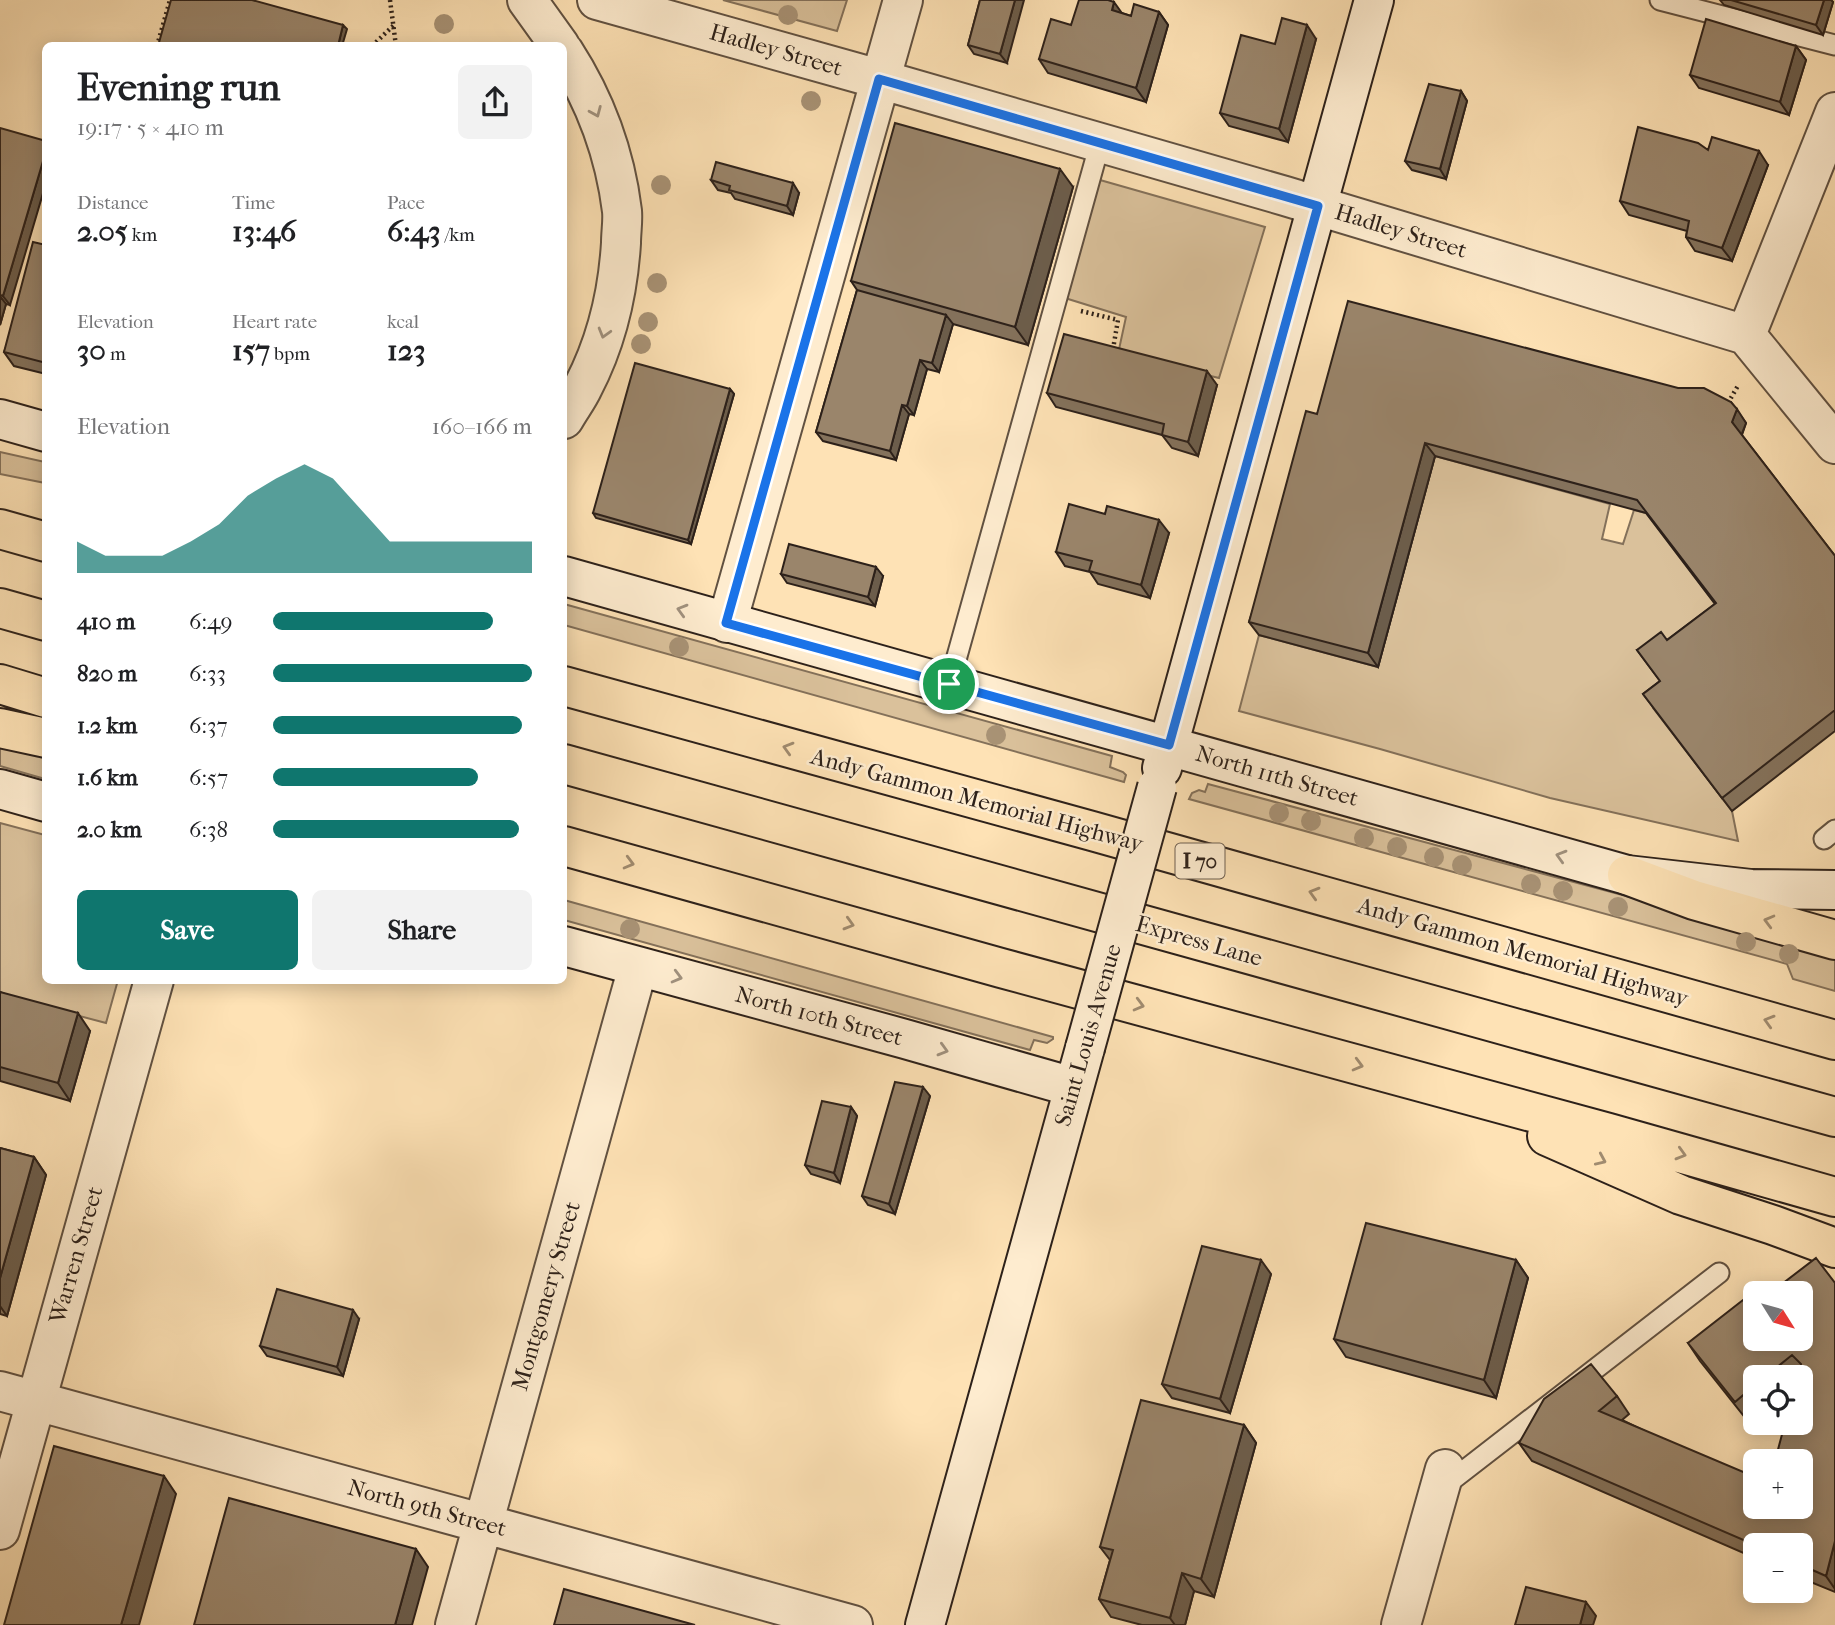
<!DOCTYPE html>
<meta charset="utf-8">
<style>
:root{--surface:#fff;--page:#f2f2f2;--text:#202124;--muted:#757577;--accent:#0f766e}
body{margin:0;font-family:"IM FELL French Canon",serif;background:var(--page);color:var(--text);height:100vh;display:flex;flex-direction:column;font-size:26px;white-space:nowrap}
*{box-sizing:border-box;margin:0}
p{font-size:23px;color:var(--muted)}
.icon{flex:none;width:38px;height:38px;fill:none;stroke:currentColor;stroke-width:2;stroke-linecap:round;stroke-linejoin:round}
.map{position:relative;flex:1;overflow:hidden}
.panel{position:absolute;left:42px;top:42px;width:525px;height:942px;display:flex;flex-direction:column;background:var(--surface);border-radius:10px;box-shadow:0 4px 18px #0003}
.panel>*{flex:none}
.needle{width:46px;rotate:127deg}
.buttons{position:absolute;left:1743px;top:1281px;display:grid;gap:14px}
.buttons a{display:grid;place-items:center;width:70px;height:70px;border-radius:10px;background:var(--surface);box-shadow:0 4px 18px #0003;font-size:35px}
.pin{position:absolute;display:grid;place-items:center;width:60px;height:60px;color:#fff;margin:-30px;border:4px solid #fff;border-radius:50%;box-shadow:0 2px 7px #0007}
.round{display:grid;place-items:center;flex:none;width:74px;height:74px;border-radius:10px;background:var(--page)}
.summary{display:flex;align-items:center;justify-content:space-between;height:119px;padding:0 35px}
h1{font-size:38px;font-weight:700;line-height:52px}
.metrics{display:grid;grid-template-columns:repeat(3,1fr);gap:10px;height:119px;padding:7px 35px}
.metrics div{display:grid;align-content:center}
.metrics b{font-size:30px;font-weight:700}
.metrics small{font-size:19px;font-weight:400}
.metrics p{font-size:19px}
.chart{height:196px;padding:14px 35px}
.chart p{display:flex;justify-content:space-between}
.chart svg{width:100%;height:126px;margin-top:7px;fill:var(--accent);opacity:.7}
.action{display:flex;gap:14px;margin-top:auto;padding:14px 35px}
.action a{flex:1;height:80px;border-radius:10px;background:var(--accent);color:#fff;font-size:28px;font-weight:700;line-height:80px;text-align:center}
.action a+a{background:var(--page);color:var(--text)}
ul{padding:0 35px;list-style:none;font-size:23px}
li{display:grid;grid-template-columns:112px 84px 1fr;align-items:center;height:52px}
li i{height:18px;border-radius:9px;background:var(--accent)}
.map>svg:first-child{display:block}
.green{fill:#dac19b;stroke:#84715a;stroke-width:2}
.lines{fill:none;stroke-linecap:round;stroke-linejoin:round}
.lane-casing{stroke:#615141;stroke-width:23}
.street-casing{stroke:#615141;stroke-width:42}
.secondary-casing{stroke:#2d211a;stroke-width:42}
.highway-casing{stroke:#2d211a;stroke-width:42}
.path{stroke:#2d211a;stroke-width:4.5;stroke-dasharray:2 3.5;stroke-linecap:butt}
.lane{stroke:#feeccf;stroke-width:19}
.street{stroke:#feeccf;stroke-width:38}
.secondary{stroke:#feeccf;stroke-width:38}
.highway{stroke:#fee2b5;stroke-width:38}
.secondary-bridge-casing{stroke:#2d211a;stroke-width:42;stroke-linecap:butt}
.secondary-bridge{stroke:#feeccf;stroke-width:38}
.tree{fill:#a89275}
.wall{fill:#84725c;stroke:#2d211a;stroke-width:2}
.shaded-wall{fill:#6c5d4b;stroke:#2d211a;stroke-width:2}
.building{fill:#9a856b;stroke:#2d211a;stroke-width:2}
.oneway{stroke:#a0917e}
.oneway2{stroke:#a08b6f}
.route-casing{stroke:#fff;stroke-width:14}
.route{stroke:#1a73e8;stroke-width:9}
.labels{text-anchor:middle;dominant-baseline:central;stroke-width:5;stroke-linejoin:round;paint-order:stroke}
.shield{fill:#feeccf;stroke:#6c5e50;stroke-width:2}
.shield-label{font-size:21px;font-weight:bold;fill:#2d211a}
.street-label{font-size:23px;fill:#2d211a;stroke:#feeccf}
</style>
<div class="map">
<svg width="1835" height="1625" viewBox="0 0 1835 1625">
<rect width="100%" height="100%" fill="#fee2b5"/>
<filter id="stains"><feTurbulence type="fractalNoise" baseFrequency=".00286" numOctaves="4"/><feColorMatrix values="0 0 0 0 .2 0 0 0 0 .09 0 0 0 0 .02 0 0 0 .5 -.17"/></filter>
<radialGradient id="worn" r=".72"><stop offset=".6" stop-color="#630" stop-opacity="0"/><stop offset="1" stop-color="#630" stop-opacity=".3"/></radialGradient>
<!-- green -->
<path class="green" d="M723 0H847L837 31Z
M1100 180 1265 227 1219 378 1118 354 1126 317 1065 298Z
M0 452 45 462V483L0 474Z
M1435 456 1610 504 1602 539 1623 544 1634 510 1646 513 1725 617 1670 695 1653 708 1732 811 1738 841 1550 798 1380 749 1239 711 1259 635 1378 667Z
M564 604 1112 756 1110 767 1123 772 1126 775 1124 782 564 625Z
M0 742 45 755V779L0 766Z
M1208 784 1835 952V991L1793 979 1787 964 1189 799 1192 793 1199 790 1205 792Z
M0 823 45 835 46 980H118L106 1023 0 995Z
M564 900 1053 1037V1039L1047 1043 1034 1040 1030 1050 564 920Z"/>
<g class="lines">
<defs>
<path id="lane" d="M1660 0 1835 45
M949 685 1100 143
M1824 839 1835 830
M1443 1487 1719 1273"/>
<path id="street" d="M527 0 560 46
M597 0 879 79 1285 196 1746 335 1835 444
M564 52C595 100 615 154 622 211 623 221 621 232 621 243 618 292 606 343 583 387 578 398 570 408 564 419
M1746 335 1835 112
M727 623 903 0
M0 1391 853 1625
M0 1530 154 980
M455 1625 638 967
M1401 1625 1445 1469"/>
<path id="secondary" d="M0 419 46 432
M564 576 1627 875 1751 889 1835 890
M1162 768 1374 0
M0 789 46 802
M564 946 905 1039 1073 1087
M925 1625 1085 1048"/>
<path id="highway" d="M0 529 46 542
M0 608 46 621
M0 684 46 698
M564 686 1092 831 1835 1040
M0 728 46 738
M564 764 1835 1117
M564 846 1001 968 1609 1133 1835 1197
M1627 875 1694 900 1835 940
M1547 1136 1681 1195 1773 1225 1835 1248"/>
</defs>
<!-- lane casing -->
<use href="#lane" class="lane-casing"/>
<!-- street casing -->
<use href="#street" class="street-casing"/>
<!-- secondary casing -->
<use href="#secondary" class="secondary-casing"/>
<!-- highway casing -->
<use href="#highway" class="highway-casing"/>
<!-- path -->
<path class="path" d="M390 0 396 46
M157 46 170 0
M372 46 394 25
M1081 311 1118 320 1113 349
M1728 403 1739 384"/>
<!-- lane -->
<use href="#lane" class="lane"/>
<!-- street -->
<use href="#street" class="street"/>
<!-- secondary -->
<use href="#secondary" class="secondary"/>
<!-- highway -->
<use href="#highway" class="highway"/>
<defs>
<path id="secondary-bridge" d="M1085 1048 1157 787"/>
</defs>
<!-- secondary-bridge casing -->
<use href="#secondary-bridge" class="secondary-bridge-casing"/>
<!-- secondary-bridge -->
<use href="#secondary-bridge" class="secondary-bridge"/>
</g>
<!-- trees -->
<g class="tree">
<circle cx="788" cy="15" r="10"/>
<circle cx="444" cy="24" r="10"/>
<circle cx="811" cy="101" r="10"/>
<circle cx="661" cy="185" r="10"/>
<circle cx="657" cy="283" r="10"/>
<circle cx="648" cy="322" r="10"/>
<circle cx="641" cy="344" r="10"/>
<circle cx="679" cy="647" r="10"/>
<circle cx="996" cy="735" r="10"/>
<circle cx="1279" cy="813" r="10"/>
<circle cx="1311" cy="821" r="10"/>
<circle cx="1364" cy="838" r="10"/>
<circle cx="1397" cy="847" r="10"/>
<circle cx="1434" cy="857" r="10"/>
<circle cx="1462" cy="865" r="10"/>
<circle cx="1531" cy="884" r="10"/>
<circle cx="1563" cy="891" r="10"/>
<circle cx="1618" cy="907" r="10"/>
<circle cx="630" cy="929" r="10"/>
<circle cx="1746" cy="942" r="10"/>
<circle cx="1789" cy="954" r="10"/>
</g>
<!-- wall -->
<path class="wall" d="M980 0 1007 63 974 54 968 45Z
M1720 0H1831L1833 2 1823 35 1724 5Z
M1159 12 1168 25 1146 102 1048 73 1039 59 1071 25 1122 13 1131 16Z
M1316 39 1288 142 1229 126 1220 113 1275 44Z
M1796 46 1806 60 1789 115 1699 88 1690 75Z
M1461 91 1467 101 1446 179 1412 170 1405 161Z
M0 128 10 305 6 304 0 325Z
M1708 150 1768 165 1732 261 1695 251 1686 237 1687 231 1629 215 1620 201Z
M711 180 799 193 793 215 735 199 731 193 718 190Z
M1073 187 1028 345 953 324 939 372 927 369 914 415 909 414 896 460 823 441 816 432 857 290 851 281Z
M46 245V374L14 366 4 352Z
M1217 385 1198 456 1172 448 1162 435 1056 407 1047 393Z
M730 389 734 394 691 544 596 518 593 513Z
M1731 402 1746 423 1742 435 1835 556V731L1732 811 1643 694 1660 681 1637 650 1667 640 1715 604 1646 513 1435 456 1378 667 1259 635 1249 622 1317 414Z
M1169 533 1150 598 1098 584 1090 572 1065 566 1056 552Z
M781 574 883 576 875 606 787 583Z
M0 992 90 1031 70 1101 0 1081Z
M930 1096 895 1214 868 1205 862 1196Z
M851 1107 857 1116 840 1183 811 1174 805 1165Z
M0 1148 34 1157 46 1175 7 1316 0 1314Z
M1516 1260 1528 1278 1496 1398 1346 1357 1334 1339Z
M1271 1274 1230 1413 1172 1398 1162 1384Z
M1835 1283V1592L1801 1578V1545H1755V1558L1532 1461 1519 1443 1617 1396 1629 1414 1622 1420 1801 1507V1377H1755V1413L1747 1420 1700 1361 1688 1343 1755 1339Z
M359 1319 343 1376 267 1356 260 1346Z
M1244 1425 1256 1443 1214 1597 1194 1591 1185 1625H1142L1111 1617 1099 1599 1110 1560 1100 1547Z"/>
<!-- shaded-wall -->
<path class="shaded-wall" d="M1015 0H1024L1007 63 1000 54Z
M1824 0H1831L1833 2 1823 35 1816 25Z
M1114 2 1124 16 1112 10Z
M1159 12 1168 25 1146 102 1136 88Z
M343 25 347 29 342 46H338Z
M1307 25 1316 39 1288 142 1279 129Z
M1796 46 1806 60 1789 115 1780 102Z
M1461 91 1467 101 1446 179 1440 169Z
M46 151V183L10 305 3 296Z
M1759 151 1768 165 1732 261 1722 248Z
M1060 169 1073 187 1028 345 1015 327Z
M793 183 799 193 793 215 787 206Z
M0 296 6 304 0 325Z
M946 315 953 324 939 372 932 363Z
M920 360 927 369 914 415 907 406Z
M1207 371 1217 385 1198 456 1188 442Z
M730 389 734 394 691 544 688 540Z
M902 405 909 414 896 460 890 451Z
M1737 409 1746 423 1741 436 1732 422Z
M1425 443 1435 456 1378 667 1368 653Z
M1159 520 1169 533 1150 598 1141 585Z
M876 567 883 576 875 606 868 597Z
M78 1013 90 1031 70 1101 58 1083Z
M923 1087 930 1096 895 1214 889 1204Z
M851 1107 857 1116 840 1183 834 1173Z
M34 1157 46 1175 7 1316 0 1306V1278Z
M1261 1260 1271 1274 1230 1413 1220 1399Z
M1516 1260 1528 1278 1496 1398 1484 1380Z
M353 1310 359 1319 343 1376 337 1367Z
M1244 1425 1256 1443 1214 1597 1201 1579Z
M164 1476 176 1494 139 1625H121Z
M1835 1541V1589L1826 1576Z
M416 1549 428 1567 412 1625H395Z
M1182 1573 1194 1591 1185 1625H1175L1170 1618Z
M1586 1602 1596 1616 1593 1625H1580Z"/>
<!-- building -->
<path class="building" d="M171 0H252L343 25 338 46H158Z
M980 0H1015L1000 54 968 45Z
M1079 0H1108L1114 2 1112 10 1131 16 1134 4 1159 12 1136 88 1039 59 1051 19 1071 25Z
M1731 0H1824L1816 25Z
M1282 18 1307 25 1279 129 1220 113 1241 35 1275 44Z
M1706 19 1796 46 1780 102 1690 75Z
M1429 84 1461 91 1440 169 1405 161Z
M895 123 1060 169 1015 327 851 281Z
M1638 127 1698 143 1708 150 1712 137 1759 151 1722 248 1686 237 1689 221 1620 201Z
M0 128 46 141V151L3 296 0 295Z
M716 162 793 183 787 206 729 190 730 186 711 180Z
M33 242 46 245V363L4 352Z
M857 290 946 315 932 363 920 360 907 406 902 405 890 451 816 432Z
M1348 301 1678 388H1704L1731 402 1737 409 1732 422 1835 556V710L1722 798 1643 694 1660 681 1637 650 1661 632 1667 640 1716 603 1637 500 1425 443 1368 653 1249 622 1306 411 1317 414Z
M1064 334 1207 371 1188 442 1162 435 1164 424 1047 393Z
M635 363 730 389 688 540 593 513Z
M1069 504 1105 514 1107 506 1159 520 1141 585 1089 571 1092 561 1056 552Z
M789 544 876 567 868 597 781 574Z
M0 992 78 1013 58 1083 0 1067Z
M895 1082 923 1087 889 1204 862 1196Z
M822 1101 851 1107 834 1173 805 1165Z
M0 1148 34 1157 0 1278Z
M1366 1223 1516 1260 1484 1380 1334 1339Z
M1202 1246 1261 1260 1220 1399 1162 1384Z
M1816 1258 1835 1283V1541L1826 1576 1801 1565V1545H1755L1519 1443 1544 1399 1591 1364 1617 1396 1599 1411 1755 1477V1476V1507H1801V1461H1775L1785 1423H1801V1377H1798L1801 1364 1792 1355 1765 1377H1755V1385L1735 1402 1688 1343 1752 1293 1755 1299V1339H1801V1293H1770Z
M277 1289 353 1310 337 1367 260 1346Z
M1141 1400 1244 1425 1201 1579 1182 1573 1170 1618 1099 1599 1113 1550 1100 1547Z
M54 1446 164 1476 121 1625H4Z
M229 1498 416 1549 395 1625H194Z
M1526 1587 1586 1602 1580 1625H1515Z
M564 1589 695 1625H554Z"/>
<!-- one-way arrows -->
<defs><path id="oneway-chevron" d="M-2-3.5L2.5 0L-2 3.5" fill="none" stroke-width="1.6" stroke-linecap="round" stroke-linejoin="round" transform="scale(1.75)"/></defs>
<g class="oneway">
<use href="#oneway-chevron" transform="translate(596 112) rotate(67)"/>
<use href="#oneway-chevron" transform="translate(604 333) rotate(106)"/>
<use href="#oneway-chevron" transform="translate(682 610) rotate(-164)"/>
<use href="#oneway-chevron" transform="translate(1561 856) rotate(-164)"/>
<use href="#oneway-chevron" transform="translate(677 977) rotate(15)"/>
<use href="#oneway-chevron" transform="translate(943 1050) rotate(16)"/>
</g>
<g class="oneway2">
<use href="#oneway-chevron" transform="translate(788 748) rotate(-164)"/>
<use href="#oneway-chevron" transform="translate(629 863) rotate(15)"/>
<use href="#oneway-chevron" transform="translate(1314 893) rotate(-164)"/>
<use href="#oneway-chevron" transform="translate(1769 921) rotate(-165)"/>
<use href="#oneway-chevron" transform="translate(849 924) rotate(16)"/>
<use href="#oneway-chevron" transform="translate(1139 1005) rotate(15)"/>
<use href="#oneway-chevron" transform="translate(1769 1021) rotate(-164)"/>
<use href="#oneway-chevron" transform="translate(1358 1065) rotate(15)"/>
<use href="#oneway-chevron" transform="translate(1681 1154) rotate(16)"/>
<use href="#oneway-chevron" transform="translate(1601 1160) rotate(24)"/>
</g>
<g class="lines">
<defs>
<path id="route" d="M879 79 1318 206 1169 745 726 623Z"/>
</defs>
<!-- route casing -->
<use href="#route" class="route-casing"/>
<!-- route -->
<use href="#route" class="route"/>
</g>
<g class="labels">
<!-- shield labels -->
<rect class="shield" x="1175.5" y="843.5" width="49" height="35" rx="5"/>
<g class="shield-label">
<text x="1200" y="861">I 70</text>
</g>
<!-- street labels -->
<g class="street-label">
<text transform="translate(776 50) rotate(16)">Hadley Street</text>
<text transform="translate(1401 231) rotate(17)">Hadley Street</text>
<text transform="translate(1277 776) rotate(16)">North 11th Street</text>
<text transform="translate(977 800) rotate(15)">Andy Gammon Memorial Highway</text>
<text transform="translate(1199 941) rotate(16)">Express Lane</text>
<text transform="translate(1523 952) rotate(16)">Andy Gammon Memorial Highway</text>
<text transform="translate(819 1016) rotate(15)">North 10th Street</text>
<text transform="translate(1088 1035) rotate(-74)">Saint Louis Avenue</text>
<text transform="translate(76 1255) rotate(-74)">Warren Street</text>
<text transform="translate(546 1296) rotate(-74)">Montgomery Street</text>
<text transform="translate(427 1508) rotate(15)">North 9th Street</text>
</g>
</g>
<rect width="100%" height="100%" filter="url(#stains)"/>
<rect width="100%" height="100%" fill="url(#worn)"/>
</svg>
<div class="buttons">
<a><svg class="needle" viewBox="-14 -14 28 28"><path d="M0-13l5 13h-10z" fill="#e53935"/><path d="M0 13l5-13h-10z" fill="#757577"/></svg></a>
<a><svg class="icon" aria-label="locate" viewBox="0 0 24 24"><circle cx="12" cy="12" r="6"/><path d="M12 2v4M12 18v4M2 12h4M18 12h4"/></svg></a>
<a>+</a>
<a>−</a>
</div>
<div class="pin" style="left:949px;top:684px;background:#1e9e55"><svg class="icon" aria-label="arrive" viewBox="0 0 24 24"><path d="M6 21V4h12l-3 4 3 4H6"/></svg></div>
<section class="panel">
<div class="summary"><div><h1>Evening run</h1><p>19:17 · 5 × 410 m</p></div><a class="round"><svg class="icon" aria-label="share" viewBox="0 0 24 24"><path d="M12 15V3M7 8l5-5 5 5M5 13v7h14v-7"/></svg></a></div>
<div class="metrics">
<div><p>Distance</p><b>2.05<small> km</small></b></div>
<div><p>Time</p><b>13:46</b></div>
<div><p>Pace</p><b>6:43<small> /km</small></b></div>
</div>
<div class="metrics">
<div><p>Elevation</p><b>30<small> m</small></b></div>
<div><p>Heart rate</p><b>157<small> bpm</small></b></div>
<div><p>kcal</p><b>123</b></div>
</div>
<div class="chart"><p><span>Elevation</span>160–166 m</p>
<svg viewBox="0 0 160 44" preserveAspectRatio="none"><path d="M0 44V33L10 38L20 38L30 38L40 33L50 27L60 17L70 11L80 6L90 11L100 22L110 33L120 33L130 33L140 33L150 33L160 33V44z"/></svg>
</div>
<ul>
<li><b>410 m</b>6:49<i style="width:85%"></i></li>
<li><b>820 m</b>6:33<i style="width:100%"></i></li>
<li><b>1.2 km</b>6:37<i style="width:96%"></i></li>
<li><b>1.6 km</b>6:57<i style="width:79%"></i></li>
<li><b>2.0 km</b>6:38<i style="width:95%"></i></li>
</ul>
<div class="action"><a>Save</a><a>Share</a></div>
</section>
</div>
